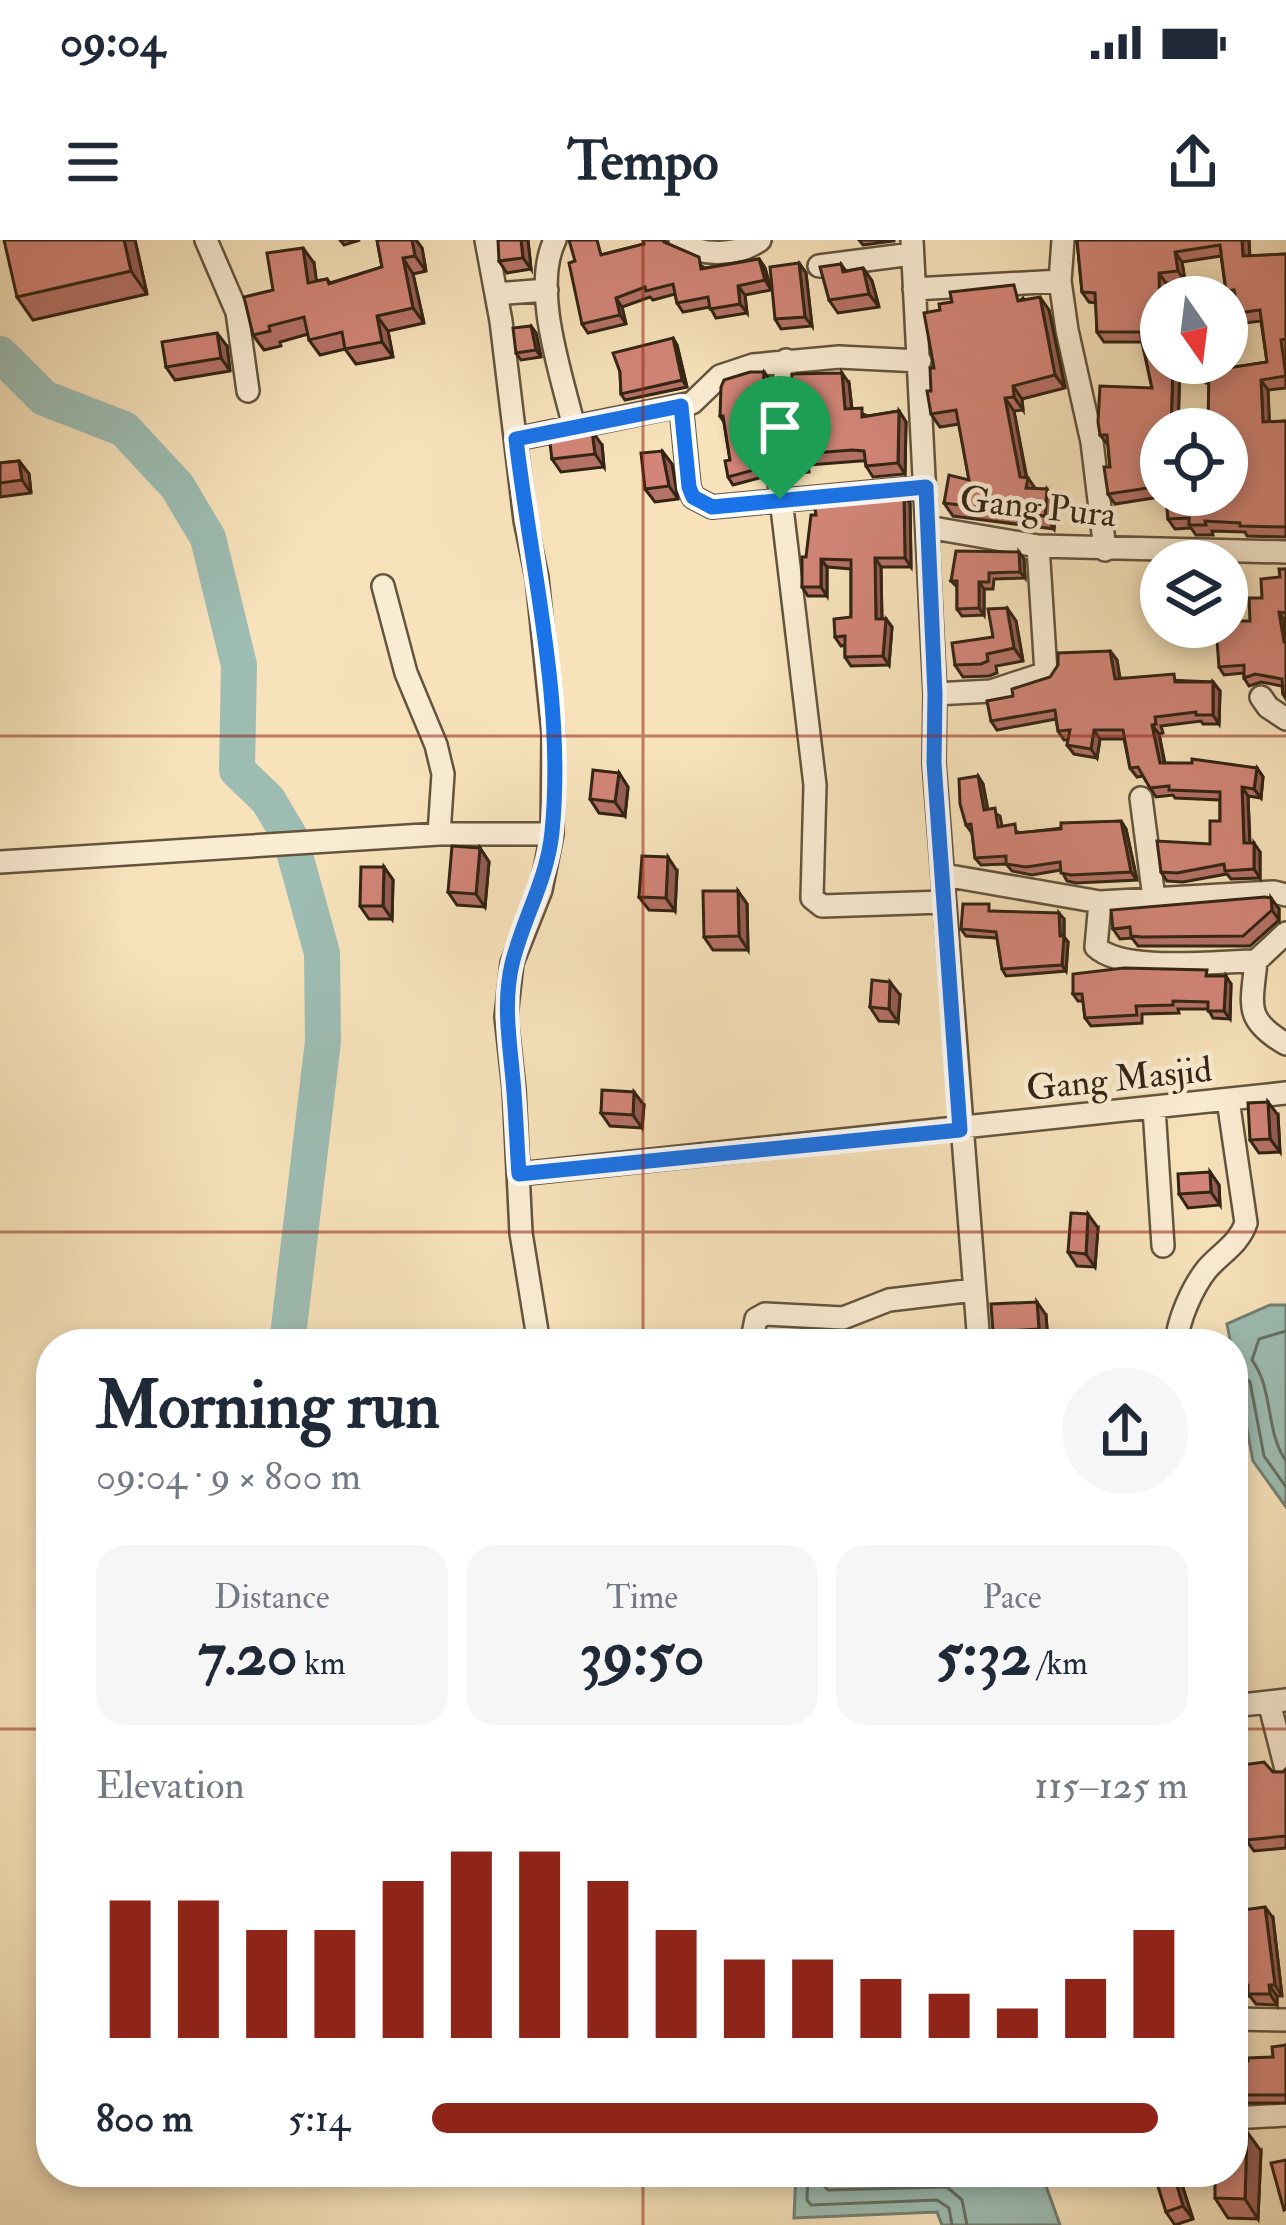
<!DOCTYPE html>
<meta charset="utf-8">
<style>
:root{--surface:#fff;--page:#f6f6f7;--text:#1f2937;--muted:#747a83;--accent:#8f2418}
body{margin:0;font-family:"IM FELL Double Pica",serif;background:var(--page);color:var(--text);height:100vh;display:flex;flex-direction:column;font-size:45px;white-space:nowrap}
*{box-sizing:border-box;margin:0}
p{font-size:39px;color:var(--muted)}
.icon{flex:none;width:66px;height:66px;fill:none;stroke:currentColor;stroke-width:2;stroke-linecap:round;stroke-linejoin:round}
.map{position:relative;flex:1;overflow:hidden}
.panel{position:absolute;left:36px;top:1089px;width:1212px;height:858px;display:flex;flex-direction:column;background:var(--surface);border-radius:48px;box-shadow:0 6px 18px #0003}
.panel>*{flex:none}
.needle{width:78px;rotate:166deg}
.controls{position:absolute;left:1140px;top:36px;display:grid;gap:24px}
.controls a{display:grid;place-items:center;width:108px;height:108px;border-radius:50%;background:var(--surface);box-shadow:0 6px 18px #0003;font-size:60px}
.pin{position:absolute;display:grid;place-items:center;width:102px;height:102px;color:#fff;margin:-123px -51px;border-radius:50% 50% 50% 0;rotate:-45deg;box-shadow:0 0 12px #0007}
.pin .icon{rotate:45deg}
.round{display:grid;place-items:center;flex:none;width:126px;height:126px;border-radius:63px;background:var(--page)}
.head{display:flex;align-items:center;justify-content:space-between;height:204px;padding:0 60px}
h1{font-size:66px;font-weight:800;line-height:90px}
.figures{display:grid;grid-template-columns:repeat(3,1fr);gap:18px;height:204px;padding:12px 60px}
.figures div{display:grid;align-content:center;border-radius:30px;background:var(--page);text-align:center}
.figures b{font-size:60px;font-weight:800}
.figures small{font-size:33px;font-weight:400}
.figures p{font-size:33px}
.chart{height:336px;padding:24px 60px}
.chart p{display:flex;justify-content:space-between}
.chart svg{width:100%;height:216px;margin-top:12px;stroke:var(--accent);stroke-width:6}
ul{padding:0 60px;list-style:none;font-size:39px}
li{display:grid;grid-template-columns:192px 144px 1fr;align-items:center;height:90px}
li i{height:30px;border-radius:15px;background:var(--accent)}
.status{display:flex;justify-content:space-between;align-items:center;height:84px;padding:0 60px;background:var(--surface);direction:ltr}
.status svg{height:33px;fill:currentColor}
header{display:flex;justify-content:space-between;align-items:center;height:156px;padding:0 60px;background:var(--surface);font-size:54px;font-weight:800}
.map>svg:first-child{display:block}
.water{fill:#9dbdb3;stroke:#738073;stroke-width:3}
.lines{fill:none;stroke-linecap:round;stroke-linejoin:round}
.shore{stroke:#687063;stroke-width:3}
.river{stroke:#9dbdb3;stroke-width:36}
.street-casing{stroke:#64543d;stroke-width:26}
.street{stroke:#faecd3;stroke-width:21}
.wall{fill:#b57267;stroke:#332413;stroke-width:3;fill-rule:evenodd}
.shaded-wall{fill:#935d54;stroke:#332413;stroke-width:3}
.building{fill:#d28578;stroke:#332413;stroke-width:3}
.route-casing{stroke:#fff;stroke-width:24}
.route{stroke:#1a73e8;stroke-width:15}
.grid{fill:none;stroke:#8f2418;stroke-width:3;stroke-opacity:0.55}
.labels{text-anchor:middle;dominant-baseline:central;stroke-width:9;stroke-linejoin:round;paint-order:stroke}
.street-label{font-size:36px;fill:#332413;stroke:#faecd3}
</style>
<div class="status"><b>09:04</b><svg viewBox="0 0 49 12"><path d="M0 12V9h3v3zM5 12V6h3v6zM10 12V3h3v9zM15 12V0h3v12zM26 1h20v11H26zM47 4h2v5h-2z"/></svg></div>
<header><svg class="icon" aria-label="menu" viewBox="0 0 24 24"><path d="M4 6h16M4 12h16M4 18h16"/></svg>Tempo<svg class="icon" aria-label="share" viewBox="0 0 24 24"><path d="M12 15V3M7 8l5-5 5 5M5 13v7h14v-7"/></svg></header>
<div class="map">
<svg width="1286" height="1985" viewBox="0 0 1286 1985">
<rect width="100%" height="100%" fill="#f7e2bb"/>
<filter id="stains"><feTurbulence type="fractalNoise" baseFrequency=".00167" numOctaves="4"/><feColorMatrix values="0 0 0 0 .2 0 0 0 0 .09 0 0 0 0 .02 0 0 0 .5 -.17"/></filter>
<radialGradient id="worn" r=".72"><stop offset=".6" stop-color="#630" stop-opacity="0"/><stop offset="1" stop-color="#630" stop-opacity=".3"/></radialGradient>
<!-- water -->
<path class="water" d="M1270 1065H1286V1267L1253 1221 1227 1084Z
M796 1932H1041L1060 1985H942L937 1972 794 1978Z"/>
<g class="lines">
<!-- shore -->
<path class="shore" d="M1286 1091 1259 1099 1252 1120C1274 1150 1265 1191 1286 1221
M1233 1134 1242 1135 1250 1142 1264 1216 1286 1247
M808 1932 807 1960 811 1965 937 1960 949 1968 952 1985
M823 1932V1945L828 1950 947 1947 962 1960 967 1985"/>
<!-- river -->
<path class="river" d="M0 114 44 158 124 189 177 246 208 298 239 425 237 530 268 560 290 597 322 713 323 801 287 1104"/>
<defs>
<path id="street" d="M206 0 237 72 248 151
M486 0 501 81 525 280 537 338 553 493 552 594 541 650 512 723 506 777 514 849 521 993 539 1104
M555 0C531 49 562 136 574 187
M680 0C699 18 740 15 760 0
M912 0 935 454 934 523 979 1104
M1063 0 1060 41 1067 90 1092 202 1105 310
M819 26 912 14
M914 49 1060 41
M496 54 547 50
M786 120 783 164 773 192 815 545 812 658 822 666 944 662
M681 166 689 247 693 257 712 267 925 247
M516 199 692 163 720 136 753 125 839 117 920 121
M927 287 1038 306 1286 312
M383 346 406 433 436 505 443 534 439 594
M935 454 991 451 1046 433 1038 306
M1261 457 1268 467 1286 479
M1141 558 1154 658
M0 622 439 594H552
M944 635 1100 662 1274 652 1286 655
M1100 662 1096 707C1123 733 1218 721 1256 721L1286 693
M1256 721C1252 765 1243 779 1286 804
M1154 868 1163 1006
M519 934 1286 853
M751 1104 756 1079 765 1074 843 1078 889 1060 974 1050
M1176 1104C1178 1080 1192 1048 1207 1029 1221 1013 1239 1004 1246 983L1228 860
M1269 1462 1286 1529
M1233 1466 1286 1460
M1233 1779 1286 1780
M1233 1878 1286 1875"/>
</defs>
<!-- street casing -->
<use href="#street" class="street-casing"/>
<!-- street -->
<use href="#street" class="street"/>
</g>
<!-- wall -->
<path class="wall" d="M135 0 147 54 33 80 17 57Z
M340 0H360L344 5Z
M377 0H416L422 8 426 31 413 34 424 83 388 91 393 117 356 124 345 109 320 115 309 100 308 94 280 102 281 106 264 110 253 95 273 50 314 23 316 41 327 39 330 43 382 27Z
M528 0 531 29 507 33 499 21Z
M643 0H665L667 4 705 28 759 19 765 28 771 50 745 55 747 73 716 78 710 67 683 72 677 63 675 54 653 60 650 57 622 67 626 84 588 93 582 84 604 14 644 4Z
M859 0H894V1L863 5Z
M1077 0H1249L1250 16 1286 14V148L1268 150 1269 182 1286 181V297L1247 296 1245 292 1212 291 1213 295H1196L1191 288 1175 289 1168 279 1166 256 1115 264 1108 254 1110 227 1108 205 1100 195 1152 148 1142 102H1104L1097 92 1096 63 1089 62 1082 52ZM1221 16 1226 51 1233 61 1236 60 1238 73 1245 83 1261 81 1267 122 1199 133 1206 143H1209L1208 185 1211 189H1227V255H1161V189H1178L1180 123H1161V57H1166V43L1185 41 1182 22Z
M799 23 806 33 812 86 781 89 775 79Z
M841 24 846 31 863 28 872 41 879 67 838 73 829 60Z
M1023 58 1024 60 1049 70 1065 148 1022 159 1023 170 1014 171 1027 238 1035 248 1056 262 1054 289 953 276 944 263 969 240 959 184 940 187 931 174 934 128Z
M531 86 536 93 541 117 521 120 516 113Z
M673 98 677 105 687 147 625 160 621 154 620 132Z
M227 106 230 131 175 140 166 127Z
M770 140 768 161 758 193 763 237 733 245 728 237 730 220 724 182 720 176Z
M849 143 852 169 868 176 899 171 906 182 905 234 873 237 866 226 865 221H860L808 225 809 232 793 234 786 223Z
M602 205 604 227 561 232 552 219Z
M662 211 672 224 678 259 655 262 645 249Z
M19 221 29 234 31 253 0 257V223Z
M904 255 910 263 911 327H881L882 379H886L892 387 889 425 851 426 845 417V405L841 406 835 397 851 377V329L827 327V356H808L802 347 816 275Z
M1024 319 1025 338 994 339 993 349H984V375L962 376 957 369V347L951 341Z
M1286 329V380H1284L1286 390V459L1283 454 1282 446 1261 442 1249 446 1244 438V433L1224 435 1219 427 1250 381 1262 358Z
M1007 368 1016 381 1023 421 996 426 997 433 989 436 963 437 955 425 993 397Z
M1110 411 1117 420 1120 438 1213 442 1220 451 1219 484H1203L1201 481 1161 486 1163 493 1159 494 1165 523 1257 528 1263 537 1261 558 1248 556 1250 603 1260 612V638L1231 639 1227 634 1183 642 1167 641 1161 632 1210 604 1220 581V560L1175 558 1173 555 1156 557 1143 536 1137 537 1130 528 1124 499H1100L1097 518 1074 514 1067 505 1068 500H1064L1058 491 1056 479 997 490 991 481 1013 456Z
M619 533 628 547 625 576 599 573 590 559Z
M978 536 983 544 988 570 1000 576 1002 586 1020 593 1121 581 1126 589 1137 640 1076 643 1067 641 1061 630 1032 635 1012 631 1006 624 981 625 975 618 972 593 966 585Z
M480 608 489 622 485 667 457 665 448 652Z
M384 627 393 640 392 679H369L360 666Z
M677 631 675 671 649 670 639 657Z
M738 651 747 664 748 710H713L704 697Z
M1279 669V680L1250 706H1138L1132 698 1120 699 1113 689Z
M993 671 1064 679V697L1068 702 1066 731 1006 736 1002 729 997 698 966 696 961 689Z
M1211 736 1231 744 1230 779 1213 778 1208 769H1178L1179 773 1142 774V783L1091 786 1085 778 1083 761H1078L1073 754Z
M900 755 898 782 879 781 870 767Z
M644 865 642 888 610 886 601 873Z
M1278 875 1280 912 1259 913 1250 900Z
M1210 932 1219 945 1220 965 1188 968 1179 954Z
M1098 988 1095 1027 1077 1026 1068 1012Z
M1046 1075 1048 1102 1001 1104 993 1092Z
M1286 1529V1608L1254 1611 1246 1600 1273 1532H1283Z
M1273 1678 1282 1756H1277V1765L1256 1764 1250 1756 1236 1757 1233 1753V1713H1241Z
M1286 1805V1863H1233V1821L1273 1817Z
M1261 1911 1258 1979 1228 1978 1215 1958Z
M1182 1945 1193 1979 1175 1985 1166 1972Z"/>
<!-- shaded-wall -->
<path class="shaded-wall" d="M124 0H135L147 54 131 31Z
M412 0H416L422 8 426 31 415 16Z
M521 0H528L531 29 523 18Z
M1242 0H1249L1250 26 1243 16Z
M303 8 314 23 319 59 308 43Z
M1175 12 1182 22 1185 41 1178 31Z
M403 18 413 34 424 83 413 68Z
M759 19 765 28 771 50 765 40Z
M799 23 806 33 812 86 805 77Z
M863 28 872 41 879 67 869 54Z
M1159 33 1166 43V57H1161V104L1159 102Z
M738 46 745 55 747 73 740 64Z
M1040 57 1049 70 1065 148 1055 135Z
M616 58 622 67 626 84 620 75Z
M377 76 388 91 393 117 382 102Z
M531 86 536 93 541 117 536 110Z
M217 93 227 106 230 131 221 118Z
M673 98 677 105 687 147 682 140Z
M1173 123H1180L1178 189H1171Z
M764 132 770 140 768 161 758 193 763 237 758 229 752 185Z
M842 133 849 143 853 180 845 169Z
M1261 140 1268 150 1270 192 1263 182Z
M1013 146 1022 159 1023 170 1014 157Z
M1005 158 1014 171 1027 242 1028 238 1037 251 1035 261 1020 237Z
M899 171 906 182 905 234 898 223Z
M592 191 602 205 604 227 595 214Z
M662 211 672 224 678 259 669 246Z
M19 221 29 234 31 253 22 240Z
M1047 249 1056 262 1054 289 1045 276Z
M904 255 910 263 911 327 905 318Z
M1019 312 1024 319 1025 338 1020 332Z
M875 318 881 327 882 387 876 379Z
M821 319 827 327V356L821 347Z
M979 342 984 349V375L979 368Z
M1007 368 1016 381 1023 421 1014 408Z
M1279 372 1284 380 1286 405 1284 402Z
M886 379 892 387 889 425 883 416Z
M1110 411 1117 420 1121 448 1115 439Z
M1213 442 1220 451 1219 484 1213 475Z
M1152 485 1159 494 1166 532 1160 523Z
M1094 490 1100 499 1097 518 1091 509Z
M1257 528 1263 537 1261 558 1254 549Z
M619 533 628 547 625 576 615 562Z
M978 536 983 544 989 578 984 570Z
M1242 547 1248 556 1250 612 1244 603Z
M1121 581 1126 589 1137 640 1131 632Z
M1254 603 1260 612V638L1254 629Z
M480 608 489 622 485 667 476 654Z
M668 617 677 631 675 671 666 658Z
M384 627 393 640 392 679 383 666Z
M738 651 747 664 748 710 739 696Z
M1271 658 1279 669V680L1272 670Z
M1059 673 1064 679V697L1068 702 1066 731 1062 725Z
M1226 736 1231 744 1230 779 1224 771Z
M890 742 900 755 898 782 889 769Z
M634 852 644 865 642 888 633 875Z
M1268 862 1278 875 1280 912 1270 899Z
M1210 932 1219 945 1220 965 1211 952Z
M1088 974 1098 988 1095 1027 1086 1014Z
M1037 1062 1046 1075 1048 1102 1039 1089Z
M1265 1667 1273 1678 1282 1756 1275 1745Z
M1269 1745 1277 1756V1765L1270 1754Z
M1247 1892 1261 1911 1258 1979 1245 1959Z
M1173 1932 1182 1945 1193 1979 1183 1966Z"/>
<!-- building -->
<path class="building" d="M4 0H124L131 31 17 57Z
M377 0H412L415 16 403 18 413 68 377 76 382 102 345 109 342 92 309 100 304 77 269 86 270 91 253 95 244 57 273 50 267 13 303 8 308 43 327 39 329 44 382 27Z
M498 0H521L523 18 499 21Z
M569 0H597L601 15 644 4 643 0H663L664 2 699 17 701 29 759 19 765 40 738 46 740 64 710 69 708 57 677 63 673 44 646 51 645 47 616 58 620 75 582 84 569 23 575 21Z
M1077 0H1242L1243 16 1286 14V99L1281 100 1286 136 1261 140 1263 182 1286 181V287L1240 286V283L1205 281 1206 285H1189V278L1168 279 1166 255H1227V189H1219V185H1208L1209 132 1199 133 1198 123H1213L1214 130 1267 122 1260 70 1238 73 1234 50 1226 51 1220 5 1175 12 1178 31 1159 33 1161 123H1173L1171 189H1161V246L1108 254 1104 227H1110L1107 195H1100L1098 182 1100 146 1152 148 1140 92H1097L1095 53 1082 52Z
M799 23 805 77 775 79 770 27Z
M841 24 843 32 863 28 869 54 829 60 820 27Z
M1014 45 1018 61 1040 57 1055 135 1013 146 1014 157 1005 158 1020 237 1028 238 1026 248 1047 249 1045 276 944 263 949 235 969 240 956 170 931 174 927 151H931L930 128H934L924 73 940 70 939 64 952 62 950 52Z
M531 86 536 110 516 113 513 88Z
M217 93 221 118 166 127 162 102Z
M673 98 682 140 621 154 620 132 613 113Z
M750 132H764L763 153 752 185 758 229 728 237 725 221 730 220 723 176H720L721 147 724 140Z
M842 133 845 169 862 168V177L899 171 898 223 866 226 864 211 852 210 801 214V221L786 223 781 183 790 158 792 134Z
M592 191 595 214 552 219 549 196Z
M662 211 669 246 645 249 641 213Z
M19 221 22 240 0 243V223Z
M904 255 905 318H875L876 379H886L883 416 845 417V396L835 397 834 379 851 377V320L821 319V347H802V317H806L811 275H816L814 263Z
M956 311 1019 312 1020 332 989 333V342H979V368L957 369V341H951Z
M1279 329H1286V373L1279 372 1284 402H1286V454H1283L1282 439 1255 434 1244 438V425L1219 427 1216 387H1227V381H1250L1249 358H1262L1261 339 1280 337Z
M1007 368 1014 408 987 414 988 421 981 424 955 425 952 403 993 397 988 369Z
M1110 411 1115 439 1174 434 1175 442H1213V475H1196V472L1155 477 1156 484 1152 485 1160 523H1192V519L1257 528 1254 549 1242 547 1244 603H1254V629L1225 631 1224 624 1177 633 1161 632 1157 601 1210 604V581H1220V552L1169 550V546L1150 548 1138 527 1130 528 1123 490H1094L1091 509 1067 505 1070 490 1058 491 1055 470 991 481 987 461 1013 456 1012 449 1050 437 1058 425V413Z
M593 530 619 533 615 562 590 559Z
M978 536 984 570 995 568 998 587 1015 584 1016 593 1061 589V583L1121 581 1131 632 1071 635 1061 633 1060 622 1026 627 1006 624V616L975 618 971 584 966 585 960 564 959 539Z
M452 606 480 608 476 654 448 652Z
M642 616 668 617 666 658 639 657Z
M361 627H384L383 666H360Z
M703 651H738L739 696 704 697Z
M1265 657 1271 658 1272 670 1243 696 1142 697 1131 696 1130 687 1113 689 1111 670Z
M963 664H989V671L1059 673 1060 696H1064L1062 725 1002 729 996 692 961 689Z
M1124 728 1207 730 1206 736H1226L1224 771H1208V762L1173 761V765L1136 766 1137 775 1085 778 1082 754H1073V734Z
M872 740 890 742 889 769 870 767Z
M602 850 634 852 633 875 601 873Z
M1268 862 1270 899 1250 900 1248 863Z
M1210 932 1211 952 1179 954 1178 934Z
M1071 973 1088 974 1086 1014 1068 1012Z
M1037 1062 1039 1089 993 1092 991 1064Z
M1264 1522 1273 1532H1283L1286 1529V1596L1246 1600 1242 1525Z
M1265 1667 1275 1745H1269L1270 1754H1248V1745L1233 1746V1713H1241L1236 1671Z
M1286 1805V1855H1233V1821H1248V1818L1273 1817 1272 1807Z
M1233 1891 1247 1892 1245 1959 1215 1958V1932H1233Z
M1286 1920V1969L1284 1970 1271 1923Z
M1173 1932 1183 1966 1166 1972 1155 1937Z"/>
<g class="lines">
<defs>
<path id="route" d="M681 166 689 247 693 257 712 267 926 247 935 454 934 523 960 890 519 934C517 907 516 879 514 852 511 809 502 767 512 724 523 678 547 641 552 592 565 461 531 329 516 199Z"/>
</defs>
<!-- route casing -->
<use href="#route" class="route-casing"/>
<!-- route -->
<use href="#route" class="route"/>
</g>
<!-- grid -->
<path class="grid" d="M643 0V1104M0 496H1286M0 992H1286M0 1489H51M1233 1489H1286M643 1932V1985"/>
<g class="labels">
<!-- street labels -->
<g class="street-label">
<text transform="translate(1038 267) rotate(6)">Gang Pura</text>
<text transform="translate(1119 839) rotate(-6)">Gang Masjid</text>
</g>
</g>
<rect width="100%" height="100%" filter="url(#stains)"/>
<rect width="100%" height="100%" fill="url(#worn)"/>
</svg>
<div class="controls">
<a><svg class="needle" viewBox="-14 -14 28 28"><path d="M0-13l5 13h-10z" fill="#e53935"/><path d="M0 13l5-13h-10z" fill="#747a83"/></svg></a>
<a><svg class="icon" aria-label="locate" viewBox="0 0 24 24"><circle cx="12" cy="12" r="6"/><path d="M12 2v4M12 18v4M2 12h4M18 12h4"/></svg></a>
<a><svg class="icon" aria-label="layers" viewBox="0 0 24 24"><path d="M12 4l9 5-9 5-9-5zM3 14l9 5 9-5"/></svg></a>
</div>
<div class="pin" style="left:780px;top:259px;background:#1e9e55"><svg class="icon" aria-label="arrive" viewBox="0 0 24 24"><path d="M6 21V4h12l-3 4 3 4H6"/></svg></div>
<section class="panel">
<div class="head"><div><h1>Morning run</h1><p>09:04 · 9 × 800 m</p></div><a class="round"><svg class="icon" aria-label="share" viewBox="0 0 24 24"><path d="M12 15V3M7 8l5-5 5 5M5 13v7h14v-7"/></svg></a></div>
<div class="figures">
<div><p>Distance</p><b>7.20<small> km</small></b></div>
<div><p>Time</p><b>39:50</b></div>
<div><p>Pace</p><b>5:32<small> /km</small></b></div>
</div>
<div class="chart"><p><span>Elevation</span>115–125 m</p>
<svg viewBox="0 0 160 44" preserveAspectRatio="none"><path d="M5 44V16M15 44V16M25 44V22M35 44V22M45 44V12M55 44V6M65 44V6M75 44V12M85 44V22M95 44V28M105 44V28M115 44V32M125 44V35M135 44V38M145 44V32M155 44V22"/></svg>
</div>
<ul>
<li><b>800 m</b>5:14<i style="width:96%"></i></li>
</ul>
</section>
</div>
